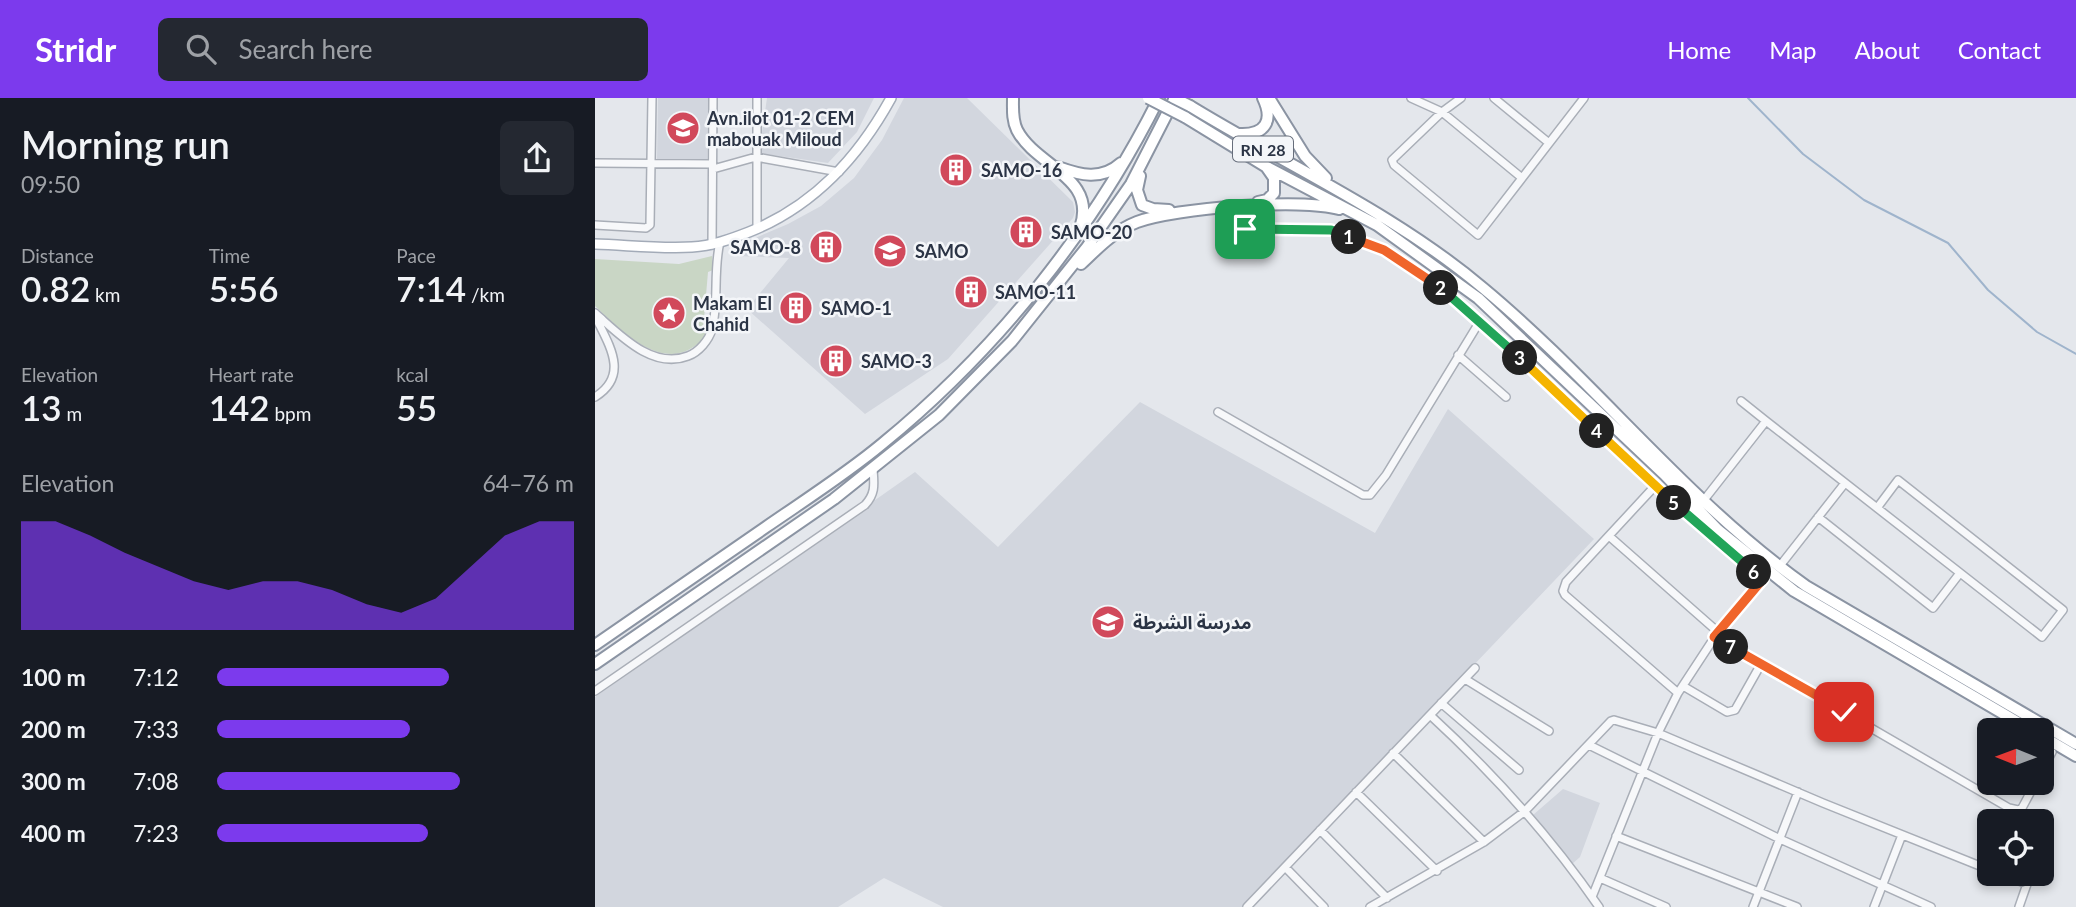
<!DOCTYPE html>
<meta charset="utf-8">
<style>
:root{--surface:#171b24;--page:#242831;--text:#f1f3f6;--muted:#9ea1a6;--accent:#7c3aed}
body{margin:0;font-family:Lato,"Noto Sans Arabic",sans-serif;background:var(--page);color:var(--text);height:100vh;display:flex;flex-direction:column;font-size:26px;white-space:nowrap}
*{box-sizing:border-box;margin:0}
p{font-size:23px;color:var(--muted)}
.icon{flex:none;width:38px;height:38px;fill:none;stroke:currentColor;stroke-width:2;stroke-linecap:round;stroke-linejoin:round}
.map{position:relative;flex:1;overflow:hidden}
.details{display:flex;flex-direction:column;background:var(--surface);width:595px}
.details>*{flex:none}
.needle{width:46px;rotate:271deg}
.fabs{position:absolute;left:1382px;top:620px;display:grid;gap:14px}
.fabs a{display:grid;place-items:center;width:77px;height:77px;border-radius:10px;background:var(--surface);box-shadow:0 4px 10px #0003;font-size:35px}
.pin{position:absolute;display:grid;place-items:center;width:60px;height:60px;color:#fff;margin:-30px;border-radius:14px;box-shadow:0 4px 10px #0006}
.km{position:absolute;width:35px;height:35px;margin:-18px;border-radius:50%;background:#222;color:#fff;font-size:19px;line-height:35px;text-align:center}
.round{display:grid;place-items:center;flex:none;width:74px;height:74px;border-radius:10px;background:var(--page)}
.summary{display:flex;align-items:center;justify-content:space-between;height:119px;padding:0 21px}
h1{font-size:38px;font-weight:600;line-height:52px}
.metrics{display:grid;grid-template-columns:repeat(3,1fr);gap:10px;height:119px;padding:7px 21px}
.metrics div{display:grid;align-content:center}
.metrics b{font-size:35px;font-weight:600}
.metrics small{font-size:19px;font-weight:400}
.metrics p{font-size:19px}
.chart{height:196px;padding:14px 21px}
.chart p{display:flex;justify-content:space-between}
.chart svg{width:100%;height:126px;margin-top:7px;fill:var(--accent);opacity:.7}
ul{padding:0 21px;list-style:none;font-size:23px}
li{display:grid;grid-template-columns:112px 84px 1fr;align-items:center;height:52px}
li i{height:18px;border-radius:9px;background:var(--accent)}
header{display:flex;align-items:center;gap:42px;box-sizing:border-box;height:98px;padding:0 35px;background:var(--accent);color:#fff}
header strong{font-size:33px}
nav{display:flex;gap:38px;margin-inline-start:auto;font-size:24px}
.search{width:490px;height:63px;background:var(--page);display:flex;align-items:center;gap:18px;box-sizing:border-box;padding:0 24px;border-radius:10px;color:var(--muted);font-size:26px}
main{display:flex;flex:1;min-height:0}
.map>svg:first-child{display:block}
.built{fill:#d2d6de}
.garden{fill:#c9d6c5}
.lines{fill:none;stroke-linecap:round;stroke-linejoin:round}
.stream{stroke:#9fb4cc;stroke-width:2}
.minor-casing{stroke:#a9aeb7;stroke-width:10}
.major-casing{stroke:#a3abb8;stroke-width:12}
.highway-casing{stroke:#8b94a3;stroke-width:14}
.minor{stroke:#f7f8fa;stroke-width:7}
.major{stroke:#fff;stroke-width:9}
.highway{stroke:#fff;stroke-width:10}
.highway-bridge-casing{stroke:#8b94a3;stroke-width:14;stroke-linecap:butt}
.highway-bridge{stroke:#fff;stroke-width:10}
.split-1-casing{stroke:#fff;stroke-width:14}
.split-2-casing{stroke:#fff;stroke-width:14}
.split-3-casing{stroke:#fff;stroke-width:14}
.split-4-casing{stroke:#fff;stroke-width:14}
.split-5-casing{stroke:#fff;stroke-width:14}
.split-6-casing{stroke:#fff;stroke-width:14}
.split-7-casing{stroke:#fff;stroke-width:14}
.split-8-casing{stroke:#fff;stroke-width:14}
.split-9-casing{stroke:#fff;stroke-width:14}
.split-1{stroke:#22a559;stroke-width:9}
.split-2{stroke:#f0652b;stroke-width:9}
.split-3{stroke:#22a559;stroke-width:9}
.split-4{stroke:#f5b400;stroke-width:9}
.split-5{stroke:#f5b400;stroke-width:9}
.split-6{stroke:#22a559;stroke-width:9}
.split-7{stroke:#f0652b;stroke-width:9}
.split-8{stroke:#f0652b;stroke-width:9}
.split-9{stroke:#f5b400;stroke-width:9}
.labels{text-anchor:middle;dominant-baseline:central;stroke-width:5;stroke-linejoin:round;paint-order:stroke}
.shield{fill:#f4f6f9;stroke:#676e7b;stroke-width:2}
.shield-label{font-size:16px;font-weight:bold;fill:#2b3445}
.poi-label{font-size:18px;font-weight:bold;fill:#2b3445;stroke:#f4f6f9;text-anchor:start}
</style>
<header>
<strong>Stridr</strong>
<div class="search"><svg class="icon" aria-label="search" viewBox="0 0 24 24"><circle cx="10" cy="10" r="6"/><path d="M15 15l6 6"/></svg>Search here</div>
<nav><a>Home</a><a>Map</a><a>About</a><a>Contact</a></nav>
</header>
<main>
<section class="details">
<div class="summary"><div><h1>Morning run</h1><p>09:50</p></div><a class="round"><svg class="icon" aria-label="share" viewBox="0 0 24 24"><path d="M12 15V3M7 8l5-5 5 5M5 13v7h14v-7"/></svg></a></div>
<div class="metrics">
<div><p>Distance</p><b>0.82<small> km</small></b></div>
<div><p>Time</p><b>5:56</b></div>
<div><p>Pace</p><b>7:14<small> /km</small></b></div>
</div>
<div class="metrics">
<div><p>Elevation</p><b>13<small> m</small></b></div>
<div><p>Heart rate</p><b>142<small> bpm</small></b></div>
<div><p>kcal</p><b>55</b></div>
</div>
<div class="chart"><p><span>Elevation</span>64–76 m</p>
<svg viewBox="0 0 160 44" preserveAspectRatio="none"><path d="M0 44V6L10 6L20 11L30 17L40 22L50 27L60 30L70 27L80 27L90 30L100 35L110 38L120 33L130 22L140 11L150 6L160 6V44z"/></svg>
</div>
<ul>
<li><b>100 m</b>7:12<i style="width:65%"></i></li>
<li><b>200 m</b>7:33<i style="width:54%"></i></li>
<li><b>300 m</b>7:08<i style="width:68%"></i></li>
<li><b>400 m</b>7:23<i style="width:59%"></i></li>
</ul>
</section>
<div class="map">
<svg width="1481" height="809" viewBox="0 0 1481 809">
<rect width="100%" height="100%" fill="#e4e7ec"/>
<!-- built -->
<path class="built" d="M63 0H113L112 63 62 61Z
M172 0H279L262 34 233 65 164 55Z
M309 0H372L478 104 480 114 478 120 353 261 270 316 152 211 194 160 141 158V148L193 126 226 108 259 80 287 42Z
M545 304 780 435 853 311 999 441 648 809H348L289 780 243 809H0V599L320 374 403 449Z
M968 691 1005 705 985 759 976 767 938 717Z"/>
<!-- garden -->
<path class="garden" d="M117 158 118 172 113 174 108 232 113 236C74 282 32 238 0 208V161L84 166Z"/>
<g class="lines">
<!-- stream -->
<path class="stream" d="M1153 0 1208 56 1269 102 1353 145 1393 192 1442 234 1481 256"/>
<defs>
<path id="minor" d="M162 0V131
M816 0 847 14 927 80
M866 0 847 14 797 62 799 67 883 137 989 0
M899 0 954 45
M0 65 117 66
M118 71 161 59 244 74
M641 110 650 131 736 132 789 152 843 187 885 223 1060 388 1168 481
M0 127 51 130 55 127 57 0
M117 147 118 0
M0 215C24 236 57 272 93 258 104 254 114 242 117 231 124 205 118 172 125 144
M0 218C14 247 35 277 0 299
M863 257 911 299
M1146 303 1171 323 1447 539 1468 512 1303 382 1282 410
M623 314 768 397H775L791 377 885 223
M1060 388 971 484 968 493 970 497 1083 595
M1109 402 1171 323
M1223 419 1338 510 1365 475
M1014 438 1123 534
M1184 469 1250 385
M1119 539 1414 710 1423 712 1427 710 1441 684
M870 581 954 633
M1088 588 1132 614 1140 612 1166 566
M0 593 270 407C281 395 279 386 278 371
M846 605 924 672
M835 617 880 570
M994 647 1185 741 1336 809
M798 655 889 744
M1447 673 1457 654
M761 694 842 773
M725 732 792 800
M1021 738 1202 809
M690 769 729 809
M1404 775 1432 786 1424 809
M1005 780 1071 809
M997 799 1063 635 1083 595 1123 534 1169 479
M652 809 835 617C898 675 955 738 1004 809
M775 809 889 744 930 713 1016 623 1019 622 1063 635 1228 705 1395 772
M1158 809 1203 694
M1279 809 1307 737"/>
<path id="major" d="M0 146C32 147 65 151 97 149 117 148 136 141 154 134 219 108 263 60 296 0"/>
<path id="highway" d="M418 0C418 11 417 22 422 32 441 69 503 79 485 130
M674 0 710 58 731 80
M595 8C693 68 799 115 888 190 1000 283 1091 403 1211 488L1481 646
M590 19 670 68 782 127 883 200 1069 376 1123 432 1199 493 1436 632
M645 36C670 37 679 23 668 0
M463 69C485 77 506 83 526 65
M545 78 542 92 547 107 558 111 574 112
M663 104 672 102 679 95V80L672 70
M486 166C503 150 519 133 542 124 580 110 706 100 744 111
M0 547C57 508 114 468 171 429 210 402 251 376 287 346 402 252 498 132 564 0
M0 566 239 401 344 317 417 243 492 149 536 86 580 0
M1447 638 1481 658"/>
</defs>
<!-- minor casing -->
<use href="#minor" class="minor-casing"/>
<!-- major casing -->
<use href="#major" class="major-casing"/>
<!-- highway casing -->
<use href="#highway" class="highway-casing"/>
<!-- minor -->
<use href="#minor" class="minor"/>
<!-- major -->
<use href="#major" class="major"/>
<!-- highway -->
<use href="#highway" class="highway"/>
<defs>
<path id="highway-bridge" d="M553 0 590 19
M579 0 595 8"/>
</defs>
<!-- highway-bridge casing -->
<use href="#highway-bridge" class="highway-bridge-casing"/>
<!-- highway-bridge -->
<use href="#highway-bridge" class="highway-bridge"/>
</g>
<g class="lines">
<defs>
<path id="split-1" d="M650 131 736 132 754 139"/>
<path id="split-2" d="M754 139 789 152 846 190"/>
<path id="split-3" d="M846 190 925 260"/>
<path id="split-4" d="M925 260 1002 333"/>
<path id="split-5" d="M1002 333 1079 405"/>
<path id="split-6" d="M1079 405 1159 474"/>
<path id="split-7" d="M1136 549 1119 539 1168 481 1159 474"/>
<path id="split-8" d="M1136 549 1228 601"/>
<path id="split-9" d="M1228 601 1249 614"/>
</defs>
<!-- split-1 casing -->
<use href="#split-1" class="split-1-casing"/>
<!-- split-2 casing -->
<use href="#split-2" class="split-2-casing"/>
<!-- split-3 casing -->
<use href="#split-3" class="split-3-casing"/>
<!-- split-4 casing -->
<use href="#split-4" class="split-4-casing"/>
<!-- split-5 casing -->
<use href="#split-5" class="split-5-casing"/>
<!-- split-6 casing -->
<use href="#split-6" class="split-6-casing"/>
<!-- split-7 casing -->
<use href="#split-7" class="split-7-casing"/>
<!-- split-8 casing -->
<use href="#split-8" class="split-8-casing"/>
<!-- split-9 casing -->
<use href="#split-9" class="split-9-casing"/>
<!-- split-1 -->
<use href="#split-1" class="split-1"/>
<!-- split-2 -->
<use href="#split-2" class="split-2"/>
<!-- split-3 -->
<use href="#split-3" class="split-3"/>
<!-- split-4 -->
<use href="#split-4" class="split-4"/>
<!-- split-5 -->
<use href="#split-5" class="split-5"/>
<!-- split-6 -->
<use href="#split-6" class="split-6"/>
<!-- split-7 -->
<use href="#split-7" class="split-7"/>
<!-- split-8 -->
<use href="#split-8" class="split-8"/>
<!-- split-9 -->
<use href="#split-9" class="split-9"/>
</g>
<!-- icons -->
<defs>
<symbol id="school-disc" viewBox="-11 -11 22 22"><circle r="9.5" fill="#d1495b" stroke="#f4f6f9"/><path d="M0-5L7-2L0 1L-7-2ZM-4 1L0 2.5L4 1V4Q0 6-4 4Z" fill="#fff"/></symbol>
<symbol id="building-disc" viewBox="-11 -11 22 22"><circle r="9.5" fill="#d1495b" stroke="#f4f6f9"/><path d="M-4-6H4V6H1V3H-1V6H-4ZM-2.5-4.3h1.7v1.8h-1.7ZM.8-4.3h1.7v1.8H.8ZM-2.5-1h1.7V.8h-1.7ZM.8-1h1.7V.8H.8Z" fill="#fff"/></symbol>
<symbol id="university-disc" viewBox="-11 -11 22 22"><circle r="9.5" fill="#d1495b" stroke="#f4f6f9"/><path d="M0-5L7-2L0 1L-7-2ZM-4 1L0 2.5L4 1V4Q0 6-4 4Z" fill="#fff"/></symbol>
<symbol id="sight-disc" viewBox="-11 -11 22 22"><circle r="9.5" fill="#d1495b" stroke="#f4f6f9"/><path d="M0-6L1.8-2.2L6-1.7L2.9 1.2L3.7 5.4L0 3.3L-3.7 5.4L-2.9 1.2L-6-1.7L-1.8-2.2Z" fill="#fff"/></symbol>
</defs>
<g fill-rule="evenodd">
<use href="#school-disc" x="69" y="11" width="38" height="38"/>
<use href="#building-disc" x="342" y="53" width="38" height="38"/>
<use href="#building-disc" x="412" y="115" width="38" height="38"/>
<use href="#building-disc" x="212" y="130" width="38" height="38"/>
<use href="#university-disc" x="276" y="134" width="38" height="38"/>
<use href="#building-disc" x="357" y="175" width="38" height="38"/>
<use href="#building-disc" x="182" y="191" width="38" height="38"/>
<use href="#sight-disc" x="55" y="196" width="38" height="38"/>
<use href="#building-disc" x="222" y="244" width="38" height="38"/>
<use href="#university-disc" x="494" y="505" width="38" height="38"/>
</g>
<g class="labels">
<!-- shield labels -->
<rect class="shield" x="638" y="38.5" width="60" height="25" rx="5"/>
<g class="shield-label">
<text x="668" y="51">RN 28</text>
</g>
<!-- poi labels -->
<g class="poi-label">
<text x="112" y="20">Avn.ilot 01-2 CEM<tspan x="112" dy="21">mabouak Miloud</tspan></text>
<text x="386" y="72">SAMO-16</text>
<text x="456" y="134">SAMO-20</text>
<text x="206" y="149" text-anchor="end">SAMO-8</text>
<text x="320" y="153">SAMO</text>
<text x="400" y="194">SAMO-11</text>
<text x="98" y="205">Makam El<tspan x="98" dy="21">Chahid</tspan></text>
<text x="226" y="210">SAMO-1</text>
<text x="266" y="263">SAMO-3</text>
<text x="538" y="524">مدرسة الشرطة</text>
</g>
</g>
</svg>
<div class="fabs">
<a><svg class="needle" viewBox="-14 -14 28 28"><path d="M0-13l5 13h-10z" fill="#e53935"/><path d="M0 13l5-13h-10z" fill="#9ea1a6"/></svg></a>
<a><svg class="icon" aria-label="locate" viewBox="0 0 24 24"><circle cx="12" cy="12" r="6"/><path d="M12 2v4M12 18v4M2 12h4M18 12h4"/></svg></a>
</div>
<div class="pin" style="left:650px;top:131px;background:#1e9e55"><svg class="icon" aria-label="arrive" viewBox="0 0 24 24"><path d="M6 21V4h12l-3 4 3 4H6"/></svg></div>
<div class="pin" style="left:1249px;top:614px;background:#d93025"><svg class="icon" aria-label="check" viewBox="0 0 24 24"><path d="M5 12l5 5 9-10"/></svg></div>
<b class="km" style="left:754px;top:139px">1</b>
<b class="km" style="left:846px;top:190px">2</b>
<b class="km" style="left:925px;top:260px">3</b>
<b class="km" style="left:1002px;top:333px">4</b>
<b class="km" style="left:1079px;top:405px">5</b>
<b class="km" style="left:1159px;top:474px">6</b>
<b class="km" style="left:1136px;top:549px">7</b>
</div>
</main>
